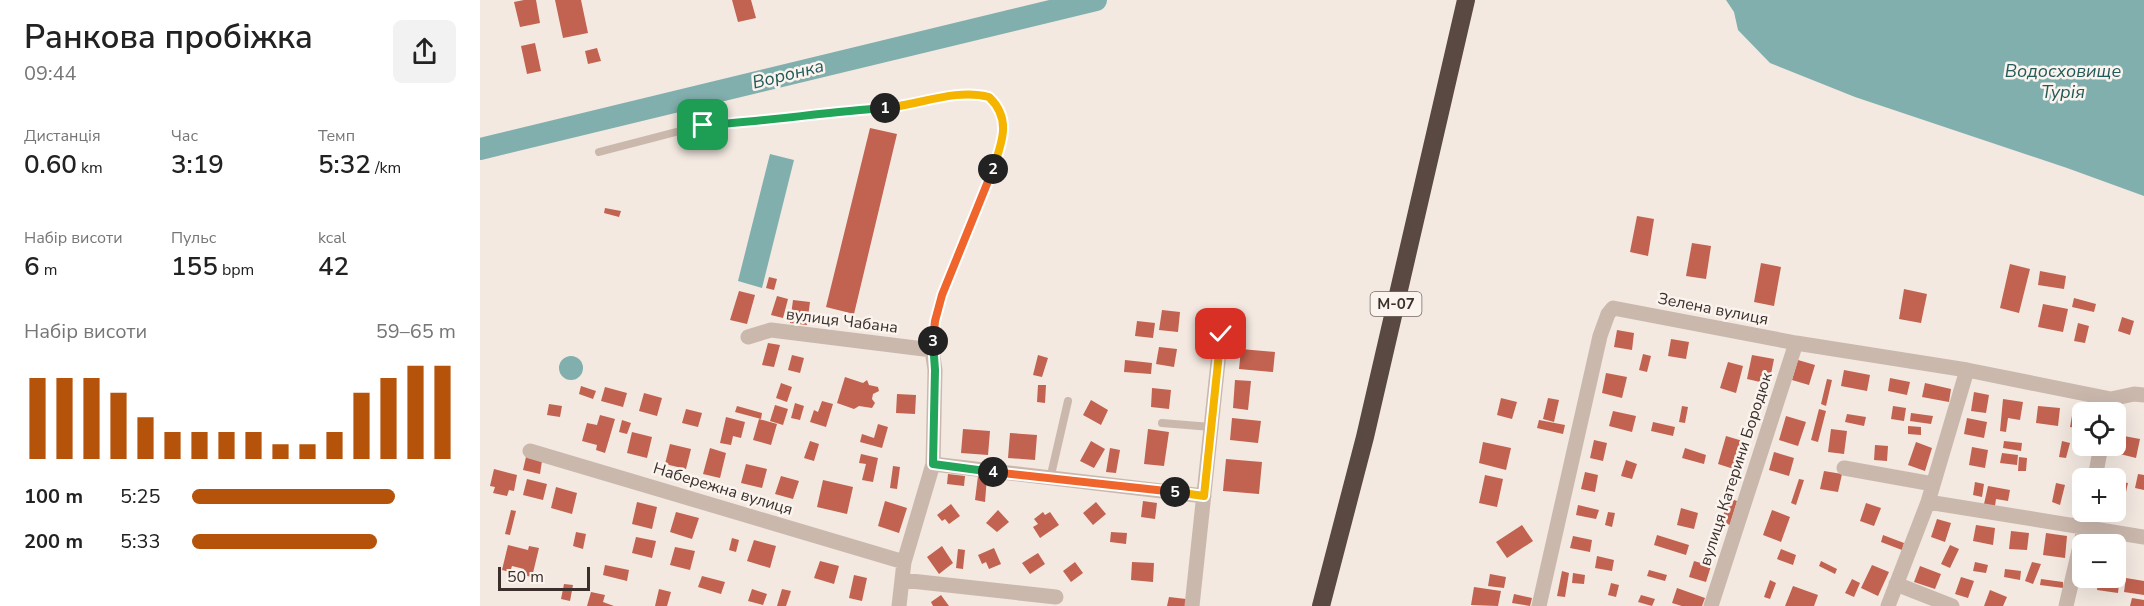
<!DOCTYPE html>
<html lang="uk">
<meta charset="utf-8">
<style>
:root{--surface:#fff;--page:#f2f2f2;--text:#222;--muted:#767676;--accent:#b45309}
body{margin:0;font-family:"Nunito Sans",sans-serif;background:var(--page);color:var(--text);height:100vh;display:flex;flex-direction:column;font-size:22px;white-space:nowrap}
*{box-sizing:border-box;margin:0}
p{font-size:20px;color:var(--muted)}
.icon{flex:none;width:33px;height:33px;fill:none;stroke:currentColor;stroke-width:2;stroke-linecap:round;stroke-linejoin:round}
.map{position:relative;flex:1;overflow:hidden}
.sheet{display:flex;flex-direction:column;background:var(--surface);width:480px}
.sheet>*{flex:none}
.buttons{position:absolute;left:1592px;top:402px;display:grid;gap:12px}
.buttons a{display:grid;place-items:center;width:54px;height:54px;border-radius:9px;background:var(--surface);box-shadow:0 6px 24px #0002;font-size:30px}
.scale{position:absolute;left:18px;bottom:15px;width:92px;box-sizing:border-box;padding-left:6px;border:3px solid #3a2f2b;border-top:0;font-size:16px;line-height:21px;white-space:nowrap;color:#3a2f2b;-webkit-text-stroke:4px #faf3ee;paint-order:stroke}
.pin{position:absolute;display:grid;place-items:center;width:51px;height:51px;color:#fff;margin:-26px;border-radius:12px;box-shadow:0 3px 9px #0006}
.km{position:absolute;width:30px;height:30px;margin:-15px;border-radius:50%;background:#222;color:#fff;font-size:16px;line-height:30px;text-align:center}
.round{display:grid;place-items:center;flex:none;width:63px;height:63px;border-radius:9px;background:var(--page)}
.headline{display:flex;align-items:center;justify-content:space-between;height:102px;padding:0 24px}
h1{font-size:33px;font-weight:600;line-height:45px}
.figures{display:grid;grid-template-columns:repeat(3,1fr);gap:9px;height:102px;padding:6px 24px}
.figures div{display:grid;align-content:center}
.figures b{font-size:26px;font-weight:600}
.figures small{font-size:16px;font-weight:400}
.figures p{font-size:16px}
.chart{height:168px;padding:12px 24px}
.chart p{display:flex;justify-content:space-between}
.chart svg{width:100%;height:108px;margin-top:6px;stroke:var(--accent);stroke-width:6}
ul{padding:0 24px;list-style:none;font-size:20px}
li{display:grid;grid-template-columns:96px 72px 1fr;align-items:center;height:45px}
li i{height:15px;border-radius:8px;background:var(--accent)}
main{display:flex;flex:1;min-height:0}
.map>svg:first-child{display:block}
.water{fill:#81afad}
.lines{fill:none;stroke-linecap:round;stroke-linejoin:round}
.river{stroke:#81afad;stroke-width:22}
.building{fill:#c26250}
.lane{stroke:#cbb8ad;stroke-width:8}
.street{stroke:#cbb8ad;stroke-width:15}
.highway{stroke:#5a4843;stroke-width:18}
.split-1-casing{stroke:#fff;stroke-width:12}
.split-2-casing{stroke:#fff;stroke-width:12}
.split-3-casing{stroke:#fff;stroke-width:12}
.split-4-casing{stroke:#fff;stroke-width:12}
.split-5-casing{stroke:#fff;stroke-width:12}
.split-6-casing{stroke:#fff;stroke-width:12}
.split-1{stroke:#22a559;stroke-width:8}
.split-2{stroke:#f5b400;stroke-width:8}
.split-3{stroke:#f0652b;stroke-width:8}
.split-4{stroke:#22a559;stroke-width:8}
.split-5{stroke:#f0652b;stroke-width:8}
.split-6{stroke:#f5b400;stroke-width:8}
.labels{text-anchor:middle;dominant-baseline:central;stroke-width:5;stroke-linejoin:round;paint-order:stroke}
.shield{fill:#faf3ee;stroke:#746a66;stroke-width:1.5}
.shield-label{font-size:15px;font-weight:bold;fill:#3a2f2b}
.street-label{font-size:16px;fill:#3a2f2b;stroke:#faf3ee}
.water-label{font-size:18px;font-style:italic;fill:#225a59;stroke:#faf3ee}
</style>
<main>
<section class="sheet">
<div class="headline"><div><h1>Ранкова пробіжка</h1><p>09:44</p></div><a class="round"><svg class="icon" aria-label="share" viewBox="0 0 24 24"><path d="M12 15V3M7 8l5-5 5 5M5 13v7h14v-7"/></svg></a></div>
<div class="figures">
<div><p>Дистанція</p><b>0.60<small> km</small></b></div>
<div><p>Час</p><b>3:19</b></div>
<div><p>Темп</p><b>5:32<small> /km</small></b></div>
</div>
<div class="figures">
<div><p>Набір висоти</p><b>6<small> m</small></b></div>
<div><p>Пульс</p><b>155<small> bpm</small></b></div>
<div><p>kcal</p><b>42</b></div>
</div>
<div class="chart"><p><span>Набір висоти</span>59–65 m</p>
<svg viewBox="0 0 160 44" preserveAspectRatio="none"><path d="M5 44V11M15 44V11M25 44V11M35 44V17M45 44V27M55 44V33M65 44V33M75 44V33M85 44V33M95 44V38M105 44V38M115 44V33M125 44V17M135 44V11M145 44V6M155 44V6"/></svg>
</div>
<ul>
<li><b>100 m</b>5:25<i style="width:77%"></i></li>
<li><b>200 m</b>5:33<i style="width:70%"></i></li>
</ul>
</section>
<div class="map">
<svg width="1664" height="606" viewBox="0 0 1664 606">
<rect width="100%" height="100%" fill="#f3e9e1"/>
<!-- water -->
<path class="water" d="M1246 0H1664V196L1587 168 1375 97 1290 63 1258 30 1254 12Z
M290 154 314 160 282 288 258 281Z
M79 368a12 12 0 1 1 24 0a12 12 0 1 1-24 0Z"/>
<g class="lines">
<!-- river -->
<path class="river" d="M0 149 616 0"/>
</g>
<!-- building -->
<path class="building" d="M44 0H56L60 23 40 27 34 2Z
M75 0H101L108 33 83 38Z
M252 0H271L276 18 258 22Z
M55 43 61 71 47 74 41 46Z
M117 48 121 61 108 64 105 51Z
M390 128 417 134 374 314 346 307Z
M125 208 141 211 139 217 124 213Z
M1157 216 1174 219 1168 256 1150 252Z
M1212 243 1231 246 1226 279 1206 276Z
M1281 263 1301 267 1294 306 1274 302Z
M1530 264 1550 269 1539 313 1520 308Z
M1560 271 1586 276 1584 289 1558 285Z
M289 277 297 279 294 290 286 288Z
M1424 289 1447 294 1441 323 1419 319Z
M259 291 275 295 267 324 250 320Z
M297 296 308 299 303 318 291 315Z
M1594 298 1616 304 1614 312 1592 307Z
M313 300 330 302 327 325 310 323Z
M1563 304 1588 309 1583 332 1558 327Z
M682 310 700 312 698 332 679 330Z
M1642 317 1654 321 1650 335 1638 331Z
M657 321 675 323 673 338 655 336Z
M1598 323 1609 326 1605 343 1594 341Z
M1137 330 1154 333 1152 350 1134 347Z
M1191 339 1209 342 1206 359 1188 356Z
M288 343 300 345 294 367 282 365Z
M679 347 697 349 694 367 676 364Z
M761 349 795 352 793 372 759 369Z
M1163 354 1171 356 1167 372 1159 370Z
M312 355 324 358 320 373 308 370Z
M558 355 568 358 562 377 553 375Z
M1272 355 1294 359 1289 384 1267 379Z
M645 360 672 363 671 374 644 372Z
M1318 360 1335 365 1329 385 1312 380Z
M1248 362 1263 366 1256 393 1240 388Z
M1364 370 1390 375 1387 391 1361 386Z
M1126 373 1147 377 1142 398 1122 393Z
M365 377 383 383 387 380 389 385 398 387 399 391 393 394 392 399 395 403 392 408 379 406 374 409 357 403Z
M1410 378 1430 382 1427 395 1408 391Z
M1347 379 1352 380 1346 406 1341 404Z
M755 380 771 381 768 410 753 408Z
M301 383 312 387 307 402 296 398Z
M1445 383 1471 389 1469 402 1442 397Z
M558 385H566L565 403 557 402Z
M101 386 116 391 113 399 99 394Z
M125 387 147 393 143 407 121 401Z
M672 388 691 390 689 409 671 407Z
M1494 392 1509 395 1506 413 1491 411Z
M164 393 182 398 177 416 159 411Z
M417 394 436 395 435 414 416 413Z
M1021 398 1037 402 1032 419 1017 415Z
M1068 398 1079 400 1074 422 1063 419Z
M1523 399 1543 402 1540 420 1528 418 1526 432 1520 431Z
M611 400 628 410 621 425 603 415Z
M342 401 353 404 346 427 330 422 334 410 338 412Z
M315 403 324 406 320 420 311 418Z
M69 404 82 406 80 417 67 415Z
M295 405 308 409 303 425 290 421Z
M257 406 282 413 281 419 255 412Z
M1202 406 1208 407 1205 423 1199 422Z
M1413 406 1426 408 1424 421 1411 419Z
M1558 406 1580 408 1578 426 1556 423Z
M206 409 222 413 218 427 202 423Z
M1339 409 1346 411 1338 442 1331 440Z
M1593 410 1602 411V429L1590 427Z
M1133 411 1156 416 1152 432 1129 426Z
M1431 413 1453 416 1451 424 1430 421Z
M1367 414 1386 417 1384 426 1365 422Z
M120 415 135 419 125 453 116 450 117 445 102 441 107 423 117 425Z
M1306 416 1326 422 1318 446 1299 440Z
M246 417 265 422 261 438 253 436 251 445 240 443Z
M752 418 781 421 778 443 750 440Z
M1487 418 1507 422 1504 438 1484 434Z
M279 419 297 424 291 445 273 440Z
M142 420 151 423 147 434 139 432Z
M1059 420 1085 425 1083 434 1057 428Z
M1173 422 1195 427 1193 436 1171 431Z
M398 424 408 427 402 448 380 442 382 434 394 438Z
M1428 426 1441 427V435L1428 434Z
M483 429 510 431 508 455 481 453Z
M668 429 689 432 684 466 664 464Z
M1351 429 1367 431 1364 454 1348 452Z
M152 432 172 437 167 458 147 453Z
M530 433 557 435 555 460 528 458Z
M1246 436 1266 442 1257 470 1238 464Z
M1644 436 1660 439 1656 458 1640 454Z
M1114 440 1127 443 1123 461 1110 458Z
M330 441 339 444 334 461 324 458Z
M611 441 625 449 614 468 600 461Z
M1524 441 1542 443 1541 451 1523 448Z
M1582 441 1590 443 1586 458 1579 457Z
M1003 442 1031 448 1026 470 999 463Z
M1436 442 1452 448 1445 471 1428 465Z
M190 444 211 449 206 469 185 464Z
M1395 445 1408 446 1407 461 1394 460Z
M1492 447 1508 450 1505 468 1489 465Z
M230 448 246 453 240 478 223 474Z
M630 448 640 450 636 473 626 472Z
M1205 448 1226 455 1224 464 1202 458Z
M1294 452 1314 458 1309 476 1289 470Z
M1522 453 1538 455 1537 465 1520 463Z
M381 454 398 458 393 482 382 480 386 464 379 463Z
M46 457 62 461 60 474 43 470Z
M1539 457 1547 458 1546 471H1538Z
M746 459 782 462 779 494 743 491Z
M1146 460 1157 464 1152 479 1141 476Z
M266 464 287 469 282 488 261 483Z
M413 466 420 467 417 489 410 488Z
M14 469 37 475 34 491 29 490 27 496 13 493 15 487 10 486Z
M1344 471 1362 474 1358 492 1340 489Z
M1105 472 1118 475 1115 492 1101 489Z
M468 474 485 476 484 486 467 484Z
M1658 474 1664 475V490L1655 488Z
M1005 475 1023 479 1017 507 999 503Z
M301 476 319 481 313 499 295 494Z
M498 476 507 477 505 502 495 500Z
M47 479 67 484 63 500 43 495Z
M1319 479 1324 480 1316 505 1311 503Z
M343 480 373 487 367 514 337 507Z
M1635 481 1648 483 1644 501 1635 499Z
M1495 482 1504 484 1502 497 1493 495Z
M1576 483 1585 485 1580 505 1572 502Z
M1508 486 1530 490 1528 501 1516 499 1515 506 1504 504Z
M76 487 97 493 92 514 71 508Z
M1249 498 1257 501 1250 525 1241 522Z
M405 501 427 508 419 533 398 526Z
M663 501 677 503 675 519 661 517Z
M157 502 177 507 172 529 152 524Z
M616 502 626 514 613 525 603 513Z
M1386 503 1401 508 1394 526 1380 521Z
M471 504 480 516 469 524 465 519 462 521 457 515Z
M1098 505 1119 510 1116 519 1096 515Z
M1201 508 1218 513 1214 529 1197 525Z
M31 510 36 511 30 535 25 534Z
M518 510 529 522 517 532 506 523Z
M1292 510 1310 517 1301 542 1283 535Z
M196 512 219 518 212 539 190 532Z
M563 512 565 515 570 512 579 525 560 538 553 527 558 524 554 519Z
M1128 512 1135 513 1132 527 1125 525Z
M1457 519 1471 523 1465 542 1451 537Z
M1042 525 1053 541 1027 558 1016 542Z
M1496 525 1515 528 1513 545 1493 541Z
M1531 531 1549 533 1547 550 1529 549Z
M96 532 106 534 103 549 93 546Z
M631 532 647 533 646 544 630 542Z
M1566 533 1587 536 1585 558 1563 555Z
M1177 535 1209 545 1206 555 1174 545Z
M1403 535 1424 543 1422 550 1401 542Z
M1093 536 1112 540 1110 552 1090 548Z
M156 537 176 541 172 558 152 553Z
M252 538 259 540 256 552 249 550Z
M274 540 296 546 290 568 267 561Z
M28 545 48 550 49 546 59 548 52 577 42 575 44 569 32 566 30 572 22 570Z
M1470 545 1479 549 1470 568 1461 564Z
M1635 545 1642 546 1638 575H1635Z
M462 546 473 563 459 574 447 557Z
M195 547 215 551 210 570 190 565Z
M514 548 521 564 509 569 506 562 502 564 498 555Z
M478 549 485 550 483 569 476 568Z
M1301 549 1316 555 1313 565 1297 559Z
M558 553 565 564 550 574 542 563Z
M1117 556 1134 560 1132 571 1115 568Z
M340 561 359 566 354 584 334 578Z
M1214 561 1231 566 1226 582 1209 577Z
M1341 561 1357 569 1355 574 1339 566Z
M595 562 603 573 591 582 583 571Z
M652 562 674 563 673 582 651 580Z
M1495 562 1508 565 1506 573 1493 571Z
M1552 562 1561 564 1553 584 1545 581Z
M125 565 149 570 147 581 123 575Z
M1392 565 1409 572 1398 596 1381 588Z
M1440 566 1461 574 1455 589 1434 582Z
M1525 569 1541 571 1540 580 1524 577Z
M1169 570 1187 575 1185 581 1167 576Z
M1082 571 1089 573 1085 597 1077 596Z
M1093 573 1105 575 1104 584 1092 583Z
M1010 574 1026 577 1024 588 1008 586Z
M374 575 387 578 382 601 369 598Z
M222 576 245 582 241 594 218 587Z
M1481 577 1494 581 1488 598 1475 594Z
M1646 578 1664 581V595L1644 592Z
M1372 579 1380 583 1374 597 1365 593Z
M1561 579 1583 582V588L1560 585Z
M1290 580 1296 583 1290 599 1284 597Z
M1618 581 1639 584 1638 593 1617 590Z
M1131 583 1139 585 1136 597 1128 595Z
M84 584 93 585 90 601 81 599Z
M1313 586 1338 595 1334 606H1305Z
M994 587 1021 591 1018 606 991 605Z
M1197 588 1225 598 1222 606H1202L1192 603Z
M179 589 191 592 187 606H175Z
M272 589 287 594 283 605 268 601Z
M302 589 311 591 306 606H297Z
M1510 590 1527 597 1523 606H1504Z
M111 592 125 595 123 602 134 606H107Z
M1034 594 1052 598 1050 606 1032 603Z
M461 595 469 606H453L451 602Z
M1161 595 1175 599 1172 606 1158 602Z
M689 597 706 599 705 606H687Z
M1652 598 1664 600V606H1650Z"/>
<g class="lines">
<!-- lane -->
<path class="lane" d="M119 152 223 125 265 123 341 113 426 106 488 93 509 97C526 114 524 122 521 145 498 213 459 278 452 350
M682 423 731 427
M570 479 588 401"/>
<!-- street -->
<path class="street" d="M268 337 291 330 452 350 455 370 453 464 424 562 419 606
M50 451 424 562
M453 464 724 496
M1364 468 1453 484
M1615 478 1621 446
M1448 502 1664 537
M422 580 576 597
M1416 584 1472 606
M712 606 741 334
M1059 606 1120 336 1128 314 1133 308 1316 343 1487 370 1631 399 1654 394 1664 395
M1231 606 1316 343
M1408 606 1448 502 1487 370
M1586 606 1608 512"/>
<!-- highway -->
<path class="highway" d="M841 606 885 437 986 0"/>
</g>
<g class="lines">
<defs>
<path id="split-1" d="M223 125C284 122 344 112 405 108"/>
<path id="split-2" d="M405 108C439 105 476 88 509 97 532 119 522 142 513 169"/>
<path id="split-3" d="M453 341 455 321 462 295 513 169"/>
<path id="split-4" d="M453 341 455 370 453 464 513 472"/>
<path id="split-5" d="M513 472 695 492"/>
<path id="split-6" d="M695 492 724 496 741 334"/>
</defs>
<!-- split-1 casing -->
<use href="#split-1" class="split-1-casing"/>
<!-- split-2 casing -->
<use href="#split-2" class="split-2-casing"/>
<!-- split-3 casing -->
<use href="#split-3" class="split-3-casing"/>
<!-- split-4 casing -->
<use href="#split-4" class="split-4-casing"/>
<!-- split-5 casing -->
<use href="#split-5" class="split-5-casing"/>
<!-- split-6 casing -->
<use href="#split-6" class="split-6-casing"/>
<!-- split-1 -->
<use href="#split-1" class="split-1"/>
<!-- split-2 -->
<use href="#split-2" class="split-2"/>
<!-- split-3 -->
<use href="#split-3" class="split-3"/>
<!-- split-4 -->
<use href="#split-4" class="split-4"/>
<!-- split-5 -->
<use href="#split-5" class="split-5"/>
<!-- split-6 -->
<use href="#split-6" class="split-6"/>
</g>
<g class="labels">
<!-- shield labels -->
<rect class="shield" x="890.5" y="292" width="51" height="24" rx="4.5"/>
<g class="shield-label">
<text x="916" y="304">М-07</text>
</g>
<!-- street labels -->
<g class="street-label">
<text transform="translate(1233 309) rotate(11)">Зелена вулиця</text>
<text transform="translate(362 321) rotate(7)">вулиця Чабана</text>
<text transform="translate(1256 469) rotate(-72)">вулиця Катерини Бородюк</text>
<text transform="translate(243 489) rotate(17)">Набережна вулиця</text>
</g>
<!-- water labels -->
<g class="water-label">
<text x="1583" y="71">Водосховище<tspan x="1583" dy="21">Турія</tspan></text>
<text transform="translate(308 74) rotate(-14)">Воронка</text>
</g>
</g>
</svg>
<div class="buttons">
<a><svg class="icon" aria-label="locate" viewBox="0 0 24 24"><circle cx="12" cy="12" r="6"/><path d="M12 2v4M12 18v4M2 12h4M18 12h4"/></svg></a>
<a>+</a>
<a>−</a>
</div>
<div class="scale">50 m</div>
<div class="pin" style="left:223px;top:125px;background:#1e9e55"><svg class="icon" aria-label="arrive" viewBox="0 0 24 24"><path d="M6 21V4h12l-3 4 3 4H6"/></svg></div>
<div class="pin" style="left:741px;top:334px;background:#d93025"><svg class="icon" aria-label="check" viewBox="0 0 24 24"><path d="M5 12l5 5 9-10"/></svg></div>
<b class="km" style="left:405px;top:108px">1</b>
<b class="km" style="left:513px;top:169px">2</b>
<b class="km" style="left:453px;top:341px">3</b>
<b class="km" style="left:513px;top:472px">4</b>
<b class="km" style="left:695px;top:492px">5</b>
</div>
</main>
